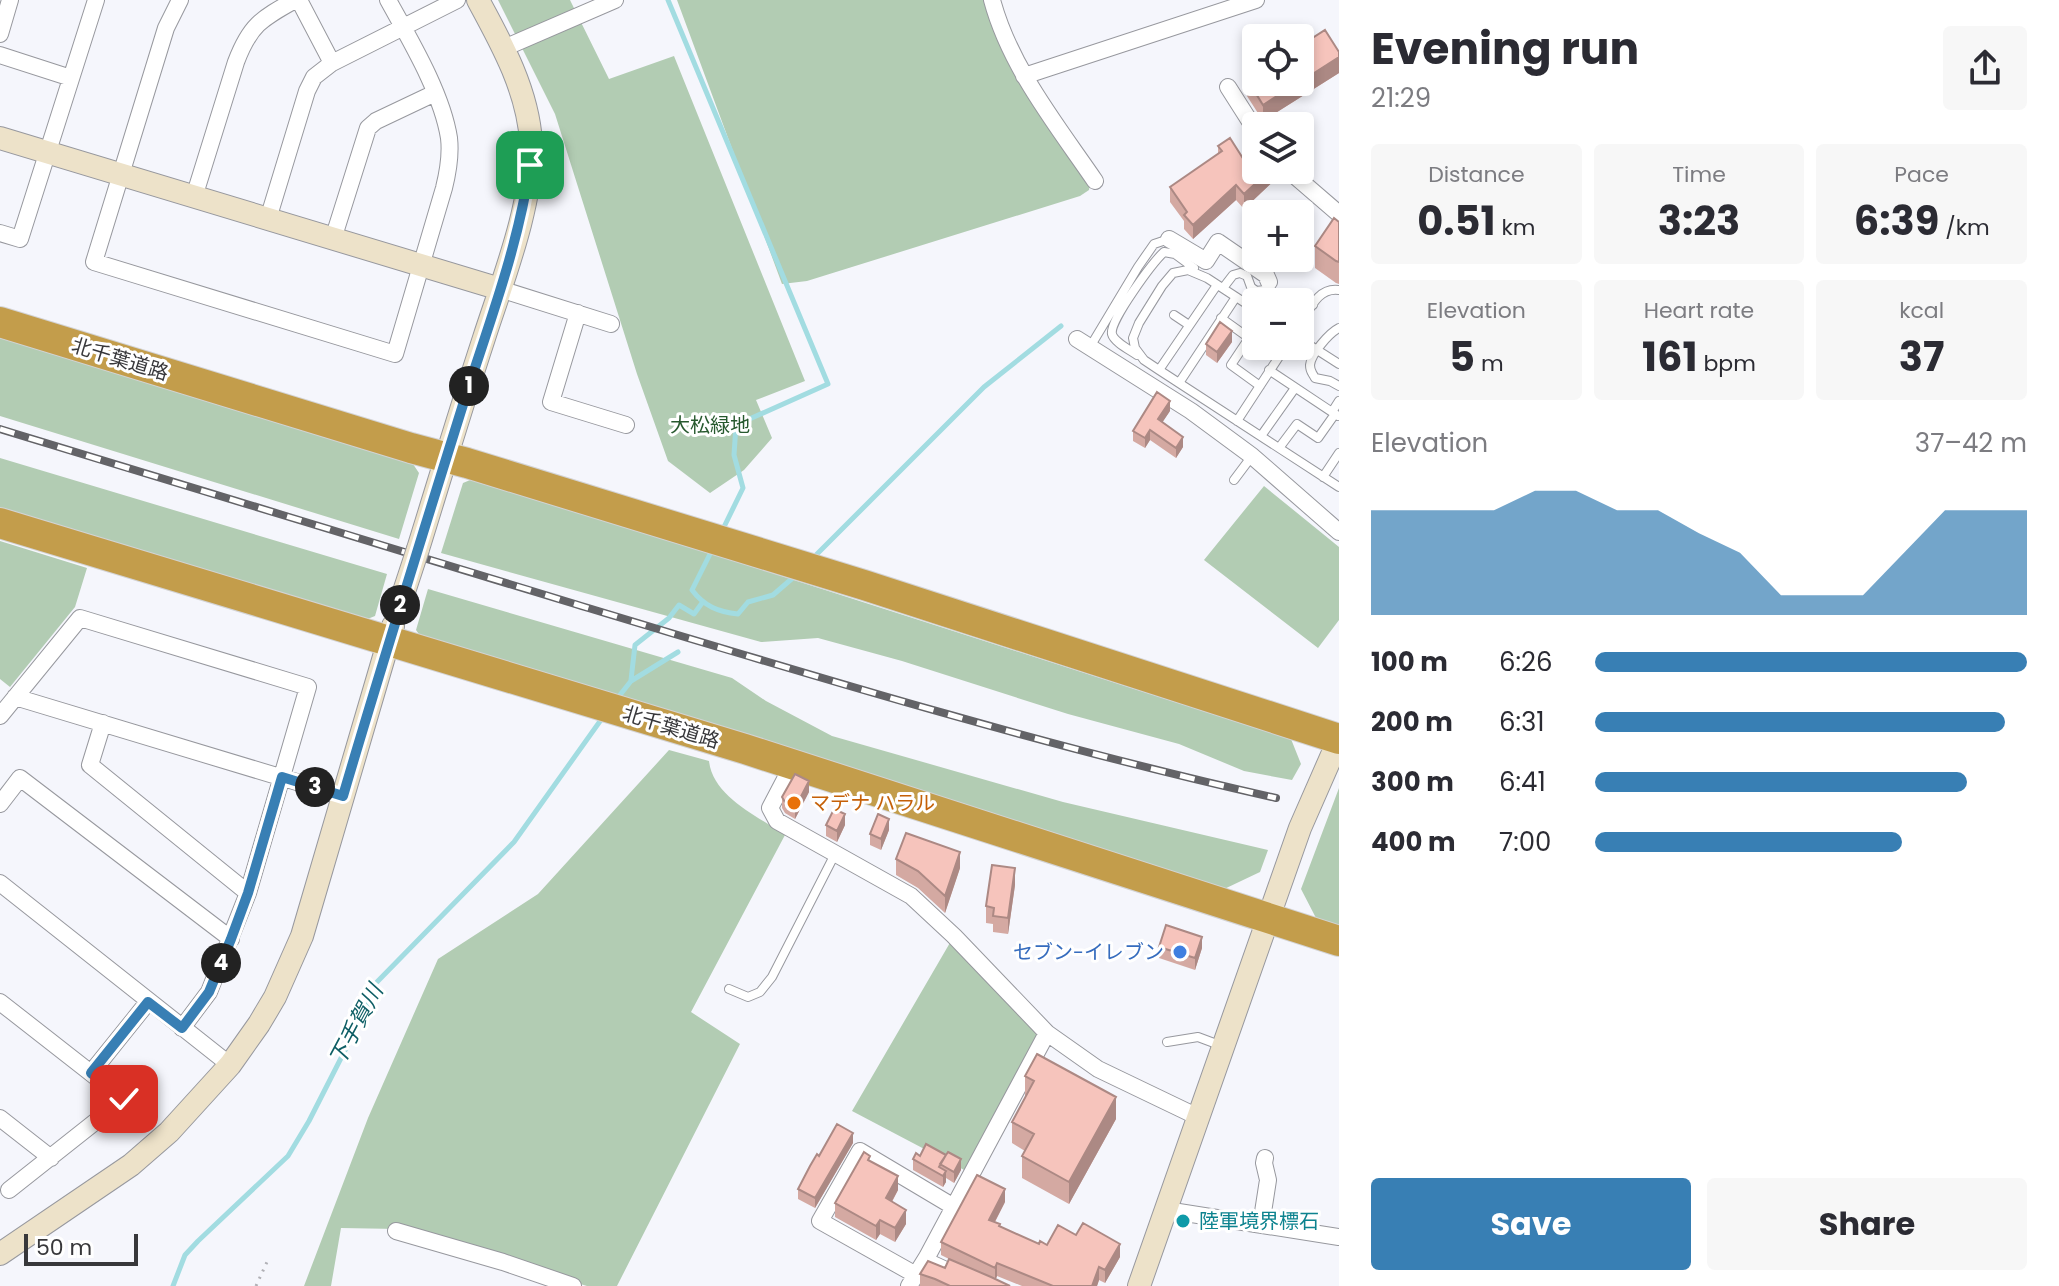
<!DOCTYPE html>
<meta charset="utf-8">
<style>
:root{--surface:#fff;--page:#f7f7f7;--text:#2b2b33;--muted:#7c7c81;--accent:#387fb4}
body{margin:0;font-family:Poppins,"Noto Sans JP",sans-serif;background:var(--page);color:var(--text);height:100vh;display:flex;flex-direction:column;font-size:30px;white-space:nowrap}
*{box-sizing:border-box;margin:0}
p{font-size:26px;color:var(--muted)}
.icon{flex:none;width:44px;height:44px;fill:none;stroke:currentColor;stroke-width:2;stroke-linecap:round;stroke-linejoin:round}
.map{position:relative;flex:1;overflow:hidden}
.side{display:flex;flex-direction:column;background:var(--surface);width:720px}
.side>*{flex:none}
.tools{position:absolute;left:1242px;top:24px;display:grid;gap:16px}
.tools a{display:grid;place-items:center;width:72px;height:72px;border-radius:8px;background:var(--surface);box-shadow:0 4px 12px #0003;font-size:40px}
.scale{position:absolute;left:24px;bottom:20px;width:114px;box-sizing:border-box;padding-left:8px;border:4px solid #38383b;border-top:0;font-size:22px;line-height:28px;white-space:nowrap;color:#38383b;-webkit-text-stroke:6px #fff;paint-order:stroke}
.pin{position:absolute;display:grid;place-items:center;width:68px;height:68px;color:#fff;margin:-34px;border-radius:16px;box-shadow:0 4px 12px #0006}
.km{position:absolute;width:40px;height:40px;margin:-20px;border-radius:50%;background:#222;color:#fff;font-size:22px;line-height:40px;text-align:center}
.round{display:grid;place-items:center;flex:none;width:84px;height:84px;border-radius:8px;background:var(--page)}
.headline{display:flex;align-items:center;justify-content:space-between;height:136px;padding:0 32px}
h1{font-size:44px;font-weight:700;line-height:60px}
.stats{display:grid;grid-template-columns:repeat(3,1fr);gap:12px;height:136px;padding:8px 32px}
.stats div{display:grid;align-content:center;border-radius:8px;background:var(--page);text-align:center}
.stats b{font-size:40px;font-weight:700}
.stats small{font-size:22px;font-weight:400}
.stats p{font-size:22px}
.chart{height:224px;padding:16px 32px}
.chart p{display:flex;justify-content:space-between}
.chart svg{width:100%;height:144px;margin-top:8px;fill:var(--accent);opacity:.7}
.action{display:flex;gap:16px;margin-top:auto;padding:16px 32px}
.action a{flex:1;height:92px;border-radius:8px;background:var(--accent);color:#fff;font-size:32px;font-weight:700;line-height:92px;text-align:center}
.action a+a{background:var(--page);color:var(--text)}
ul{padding:0 32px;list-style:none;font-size:26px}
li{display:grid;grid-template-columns:128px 96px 1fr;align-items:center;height:60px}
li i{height:20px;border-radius:10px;background:var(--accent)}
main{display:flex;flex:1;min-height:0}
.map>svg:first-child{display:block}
.green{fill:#b2ccb3}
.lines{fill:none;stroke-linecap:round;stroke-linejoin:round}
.stream{stroke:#a2dce1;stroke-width:5}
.lane-casing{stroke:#97989e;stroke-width:10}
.street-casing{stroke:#97989e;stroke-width:18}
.secondary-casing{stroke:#97989e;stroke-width:24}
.highway-casing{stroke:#d3d3d4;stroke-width:32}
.path{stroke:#b0b0b5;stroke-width:3;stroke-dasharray:2 6;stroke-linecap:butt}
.lane{stroke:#fff;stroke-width:8}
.street{stroke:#fff;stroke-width:16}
.secondary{stroke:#ede2c9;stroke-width:22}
.highway{stroke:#c39d4b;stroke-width:30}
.rail-casing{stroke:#636367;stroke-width:8}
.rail{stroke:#fff;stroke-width:5;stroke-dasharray:15;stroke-linecap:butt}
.secondary-bridge-casing{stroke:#97989e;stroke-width:24;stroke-linecap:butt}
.secondary-bridge{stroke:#ede2c9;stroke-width:22}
.wall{fill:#d4a9a2}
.shaded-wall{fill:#ac8984}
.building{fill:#f6c4bc;stroke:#ac8984;stroke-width:2}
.route-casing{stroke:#fff;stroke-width:16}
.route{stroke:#387fb4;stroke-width:10}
.food-dot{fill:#e8710a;stroke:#fff;stroke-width:3}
.shop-dot{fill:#3f7fe0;stroke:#fff;stroke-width:3}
.culture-dot{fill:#0f9aa8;stroke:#fff;stroke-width:3}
.labels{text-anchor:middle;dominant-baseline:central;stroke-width:6;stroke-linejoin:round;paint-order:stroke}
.street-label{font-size:20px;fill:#38383b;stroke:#fff}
.park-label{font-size:20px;fill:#27592e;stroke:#fff}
.food-label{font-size:20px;fill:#c56008;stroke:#fff;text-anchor:start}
.shop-label{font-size:20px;fill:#366cbe;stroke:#fff;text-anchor:end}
.culture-label{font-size:20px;fill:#0d838f;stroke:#fff;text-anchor:start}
.water-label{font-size:22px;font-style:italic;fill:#0e5e65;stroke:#fff}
</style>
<main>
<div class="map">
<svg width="1339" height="1286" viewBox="0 0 1339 1286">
<rect width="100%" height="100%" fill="#f5f6fc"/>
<!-- green -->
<path class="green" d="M498 0H570L609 79 674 56 805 381 756 400 772 438 744 470 710 493 668 461 637 374 555 114Z
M677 0H992L1090 182 1089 190 1080 196 807 281 782 284Z
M0 336 411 461 419 473 399 539 0 416Z
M0 458 387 574 375 616 365 620 0 510Z
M475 478 1291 739 1301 764 1292 780 1244 771 1179 744 1068 714 902 661 818 638 761 642 441 553 463 483Z
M1264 486 1339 547V620L1318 648 1204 560Z
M0 541 87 568 75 607 10 687 0 679Z
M428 589 732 678 766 701 832 736 1063 802 1268 850 1260 872 1220 891 423 640 416 630Z
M669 750 709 761C713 797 758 816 785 835L691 1012 740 1044 617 1286H587L398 1229 341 1228 331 1286H304L368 1118 438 959 538 894Z
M1339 788V927L1316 918 1301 889Z
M951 941 1042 1031 968 1172 852 1111Z"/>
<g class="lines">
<!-- stream -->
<path class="stream" d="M668 0 828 384 736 425 734 455 743 488 722 531
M712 550 692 590C704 606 718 612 738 614L748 602 773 595 795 576
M814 557 984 387 1061 326
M631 680 635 645 669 618 679 605 694 614 702 603
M616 700 631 681 678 652
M173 1286 185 1255 198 1241 288 1156 309 1121 366 1009 376 983 514 842 603 717"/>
<defs>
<path id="lane" d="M1223 288 1233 275 1240 273 1247 276 1251 287 1256 291 1265 290 1269 282
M1266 302 1272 293 1286 302
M1294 302 1300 294 1313 305
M1256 310 1207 278 1188 270 1173 273 1162 286 1139 323 1133 338 1135 348 1144 360 1159 370 1339 487
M1174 315 1189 325
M1221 318 1249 338 1231 365 1260 386
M1300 325C1310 309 1318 287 1339 290
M1339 328C1329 333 1311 354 1310 365 1310 372 1312 372 1315 378L1330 381 1339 386
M1300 339 1339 364
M1090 347 1138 267 1154 244 1169 239
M1137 355C1130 350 1114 342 1112 334 1109 321 1153 262 1164 252L1175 254 1194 268
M1159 370 1217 285
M1269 370 1338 416
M1179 383 1236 297
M1332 412 1339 401
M1237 421 1286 346
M1261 436 1295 388
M1279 448 1297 424 1318 438 1335 414
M1323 477 1339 453
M1234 480 1252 456
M729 989 748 997 760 992 772 977 835 854
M1167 1042 1198 1037 1222 1046
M927 1257 953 1269"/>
<path id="street" d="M180 0 166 28 94 262 395 354 444 188C448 172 451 155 449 138 442 93 410 40 388 0
M299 0 332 63
M992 0C1010 67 1056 124 1095 181
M0 34 10 0
M504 48 615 0
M0 55 71 78
M1024 76 1256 0
M1228 87 1256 131
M1288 170 1339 214
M194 197 236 62C250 25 261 19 295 0
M268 219 307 91 314 77 332 63 457 0
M0 233 20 239 96 0
M333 239 368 128 376 121 435 93
M1169 239 1206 261 1218 242 1266 275 1269 282
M500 289 611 324
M578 313 551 402 626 425
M1077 339 1191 411 1252 456 1339 532
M15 697 343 796
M0 716 80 618 308 687 248 893 209 992 182 1028
M103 723 90 765 248 893
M793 764 770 808 777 821 911 896 954 936 1047 1033 1098 1069 1198 1117
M0 804 20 778 231 939
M0 883 230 1065
M0 1002 124 1099 9 1190
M91 1073 148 1002
M0 1118 51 1158
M1166 1210 1339 1237
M1261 1225 1268 1180 1264 1163 1265 1158
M396 1231 503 1262 573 1286
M916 1275 820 1221 860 1151 954 1207
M909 1286 927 1257 1047 1033"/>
<path id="secondary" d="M0 138 500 289
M418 549C440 478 461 408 484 338 502 282 534 202 531 142 528 91 502 44 478 0
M0 1254 131 1165 169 1132 230 1065 259 1024 275 997 302 936 393 626
M1139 1286 1300 828 1339 739"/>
<path id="highway" d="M0 322 411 448 467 463 864 585 1339 739
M0 523 745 749 1339 941"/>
</defs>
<!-- lane casing -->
<use href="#lane" class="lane-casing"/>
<!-- street casing -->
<use href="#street" class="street-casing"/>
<!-- secondary casing -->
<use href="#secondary" class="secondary-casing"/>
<!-- highway casing -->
<use href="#highway" class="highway-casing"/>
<!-- path -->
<path class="path" d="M256 1286 267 1262"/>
<!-- lane -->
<use href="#lane" class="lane"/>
<!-- street -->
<use href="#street" class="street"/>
<!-- secondary -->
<use href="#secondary" class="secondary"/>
<!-- highway -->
<use href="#highway" class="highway"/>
<defs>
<path id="rail" d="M0 429C192 488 383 545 575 604 807 674 1039 745 1276 798"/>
</defs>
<!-- rail casing -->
<use href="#rail" class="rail-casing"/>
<!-- rail -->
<use href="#rail" class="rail"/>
<defs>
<path id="secondary-bridge" d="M396 616 418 549"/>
</defs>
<!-- secondary-bridge casing -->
<use href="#secondary-bridge" class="secondary-bridge-casing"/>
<!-- secondary-bridge -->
<use href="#secondary-bridge" class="secondary-bridge"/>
</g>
<!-- wall -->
<path class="wall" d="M1339 52V73L1263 121 1247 96V79Z
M1218 146 1244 160 1279 170V176L1244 209 1236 200 1193 239 1184 229V221L1170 202V187L1218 154Z
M1339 222V284L1336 283 1315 268V246Z
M1232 342 1217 363 1206 355V344Z
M1170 411 1162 422 1183 447 1176 458 1150 440 1145 448 1133 441V431Z
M809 792 795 819 785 813 782 808V797Z
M826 825H845L837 842 826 836Z
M889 830 881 850 870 845V834Z
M896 859 960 868 945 913 918 888 896 875Z
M1015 885 1008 934 993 932V924L986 923V906Z
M1159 947 1202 948 1195 970 1159 958Z
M1025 1076 1116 1119 1069 1204 1022 1178V1156L1025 1151 1012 1143V1122L1025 1098Z
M853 1143 815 1208 798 1199V1189L819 1156Z
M920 1156 961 1170 954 1183 946 1178V1182L943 1187 913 1170V1159Z
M870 1161 898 1190 892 1202 906 1224 895 1242 880 1234 876 1240 835 1217V1203Z
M1005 1202 995 1222 1000 1227 1039 1244 1047 1245 1076 1235 1120 1257 1105 1283 1099 1280 1097 1286H1022L997 1276 996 1279 1010 1286H920V1274L945 1268 953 1261 941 1255V1242Z"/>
<!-- shaded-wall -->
<path class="shaded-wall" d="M1339 57V73L1263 121V105Z
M1270 170H1279V176L1244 209V194Z
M1236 185V200L1193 239V225Z
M1232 331V342L1217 363V352Z
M1170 401V411L1158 429V419Z
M1150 430V440L1145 448V438Z
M1183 437V447L1176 458V448Z
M809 781V792L795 819V808Z
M845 814V825L837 842V831Z
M889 819V830L881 850V839Z
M960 852V868L945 913V896Z
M1015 868V885L1008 934V918Z
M1202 937V948L1195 970V958Z
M1116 1097V1119L1069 1204V1182Z
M853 1133V1143L815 1208V1198Z
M961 1159V1170L954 1183V1172Z
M946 1171V1182L943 1187V1176Z
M898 1176V1190L886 1212V1198Z
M1005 1189V1202L989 1233V1220Z
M906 1210V1224L895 1242V1228Z
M880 1220V1234L876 1240V1226Z
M1120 1244V1257L1105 1283V1270Z
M997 1263V1276L995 1281V1268Z
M1099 1267V1280L1097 1286H1092Z"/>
<!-- building -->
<path class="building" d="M1325 30 1339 52V57L1300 82V46Z
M1256 73V82H1299L1263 105 1247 79Z
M1230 138 1244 160 1256 149V170H1270L1244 194 1236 185 1193 225 1184 215 1187 212 1170 187 1222 151 1218 146Z
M1334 218 1339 222V262L1336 261 1315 246Z
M1220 322 1232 331 1217 352 1206 344Z
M1157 392 1170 401 1158 419 1183 437 1176 448 1150 430 1145 438 1133 431Z
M795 774 809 781 795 808 785 802 782 797Z
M834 809 845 814 837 831 826 825Z
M878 814 889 819 881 839 870 834Z
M906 833 960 852 945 896 918 871 896 859Z
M992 865 1015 868 1008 918 993 916 994 908 986 906Z
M1166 925 1202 937 1195 958 1159 947Z
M1037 1054 1116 1097 1069 1182 1022 1156 1034 1134 1012 1122 1034 1081 1025 1076Z
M837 1124 853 1133 815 1198 798 1189 810 1166 817 1154 819 1156Z
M926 1144 946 1155 939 1167 946 1171 943 1176 913 1159 916 1153 920 1156Z
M864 1152 870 1156 868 1160 898 1176 886 1198 906 1210 895 1228 880 1220 876 1226 835 1203Z
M948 1152 961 1159 954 1172 940 1164Z
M977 1175 1005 1189 989 1220 1000 1224 999 1226 1039 1244 1040 1241 1047 1245 1058 1225 1076 1235 1083 1223 1120 1244 1105 1270 1099 1267 1092 1286H1053L997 1263 995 1268 941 1242Z
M949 1259 991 1277 1010 1286H950L935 1279 920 1274 928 1261 945 1268Z"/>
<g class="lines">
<defs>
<path id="route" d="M124 1099 91 1073 148 1002 182 1028 209 992 231 939 248 893 282 777 343 796C381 667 421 539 461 411 486 331 518 250 530 165"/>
</defs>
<!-- route casing -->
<use href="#route" class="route-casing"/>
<!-- route -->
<use href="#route" class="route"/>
</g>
<!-- markers -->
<circle class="food-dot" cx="794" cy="803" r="8"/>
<circle class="shop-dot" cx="1180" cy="952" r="8"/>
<circle class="culture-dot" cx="1183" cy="1221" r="8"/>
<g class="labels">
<!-- street labels -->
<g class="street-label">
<text transform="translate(120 359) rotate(17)">北千葉道路</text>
<text transform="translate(671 727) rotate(17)">北千葉道路</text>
</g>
<!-- park labels -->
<g class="park-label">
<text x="710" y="425">大松緑地</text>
</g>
<!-- food labels -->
<g class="food-label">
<text x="810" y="803">マデナ ハラル</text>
</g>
<!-- shop labels -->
<g class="shop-label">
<text x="1164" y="952">セブン-イレブン</text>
</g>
<!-- culture labels -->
<g class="culture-label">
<text x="1199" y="1221">陸軍境界標石</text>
</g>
<!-- water labels -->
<g class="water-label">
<text transform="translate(356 1025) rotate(-62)">下手賀川</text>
</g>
</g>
</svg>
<div class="tools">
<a><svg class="icon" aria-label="locate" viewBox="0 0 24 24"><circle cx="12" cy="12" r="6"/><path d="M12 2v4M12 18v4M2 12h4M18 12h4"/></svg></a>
<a><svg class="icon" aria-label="layers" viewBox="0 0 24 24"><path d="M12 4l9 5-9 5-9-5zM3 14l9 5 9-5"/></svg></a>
<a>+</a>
<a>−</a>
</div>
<div class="scale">50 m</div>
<div class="pin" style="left:530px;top:165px;background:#1e9e55"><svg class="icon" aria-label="arrive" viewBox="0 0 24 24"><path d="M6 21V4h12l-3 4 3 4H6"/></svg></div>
<div class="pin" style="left:124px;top:1099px;background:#d93025"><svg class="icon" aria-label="check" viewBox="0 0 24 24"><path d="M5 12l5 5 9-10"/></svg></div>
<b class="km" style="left:469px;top:386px">1</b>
<b class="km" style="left:400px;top:605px">2</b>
<b class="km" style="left:315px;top:787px">3</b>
<b class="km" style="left:221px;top:963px">4</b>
</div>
<section class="side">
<div class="headline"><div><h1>Evening run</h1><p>21:29</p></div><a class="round"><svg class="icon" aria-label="share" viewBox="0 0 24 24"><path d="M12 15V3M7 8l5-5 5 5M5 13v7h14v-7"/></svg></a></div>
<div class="stats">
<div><p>Distance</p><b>0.51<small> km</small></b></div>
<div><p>Time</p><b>3:23</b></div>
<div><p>Pace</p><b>6:39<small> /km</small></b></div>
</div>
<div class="stats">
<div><p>Elevation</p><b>5<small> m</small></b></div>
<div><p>Heart rate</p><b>161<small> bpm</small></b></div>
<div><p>kcal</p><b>37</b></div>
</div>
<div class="chart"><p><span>Elevation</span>37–42 m</p>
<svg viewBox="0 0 160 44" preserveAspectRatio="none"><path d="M0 44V12L10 12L20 12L30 12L40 6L50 6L60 12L70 12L80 19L90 25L100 38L110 38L120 38L130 25L140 12L150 12L160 12V44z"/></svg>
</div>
<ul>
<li><b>100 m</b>6:26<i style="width:100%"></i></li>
<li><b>200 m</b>6:31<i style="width:95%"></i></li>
<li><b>300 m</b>6:41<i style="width:86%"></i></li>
<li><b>400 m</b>7:00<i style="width:71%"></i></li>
</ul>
<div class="action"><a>Save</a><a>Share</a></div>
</section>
</main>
